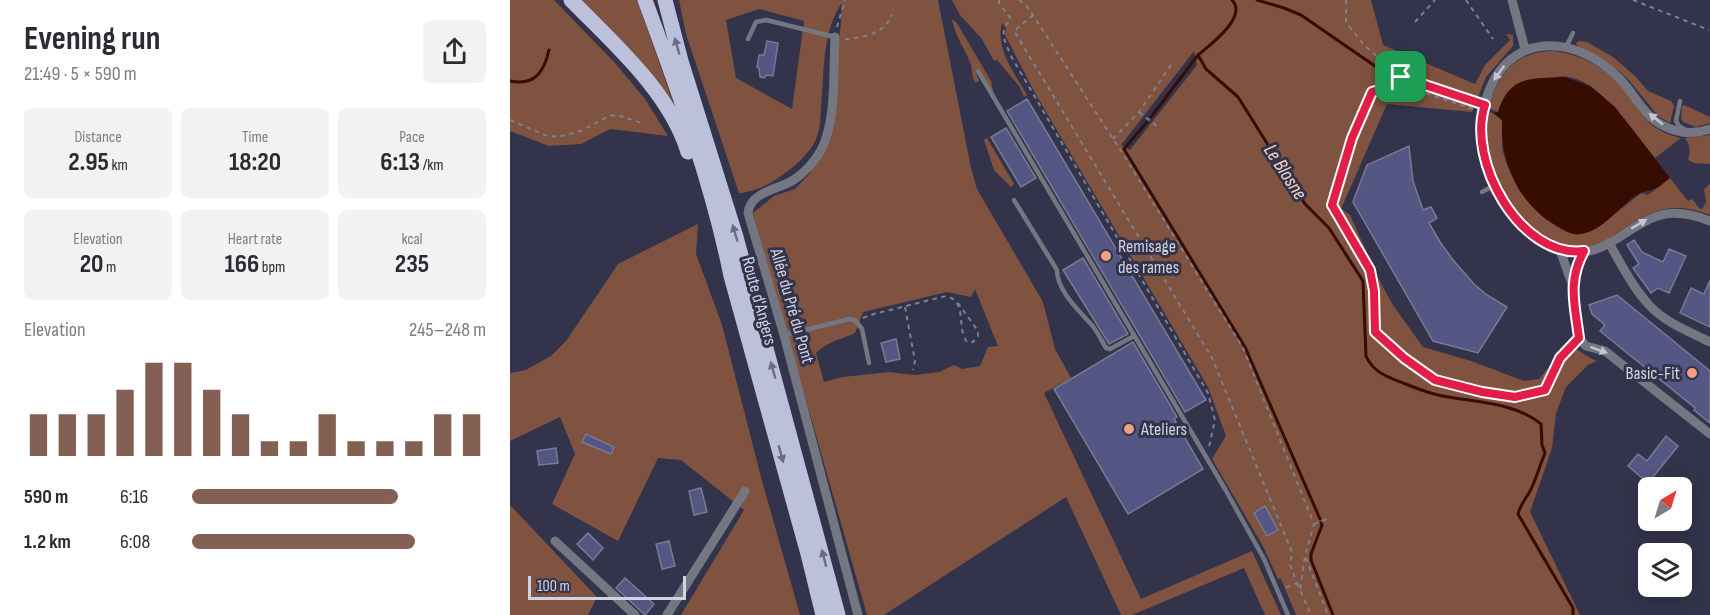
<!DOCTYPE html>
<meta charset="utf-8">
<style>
:root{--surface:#fff;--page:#f2f2f3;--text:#2b2b33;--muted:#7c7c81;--accent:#846054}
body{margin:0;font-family:"Sofia Sans Condensed",sans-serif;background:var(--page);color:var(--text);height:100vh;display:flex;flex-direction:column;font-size:22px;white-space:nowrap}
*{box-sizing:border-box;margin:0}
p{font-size:20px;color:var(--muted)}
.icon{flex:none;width:33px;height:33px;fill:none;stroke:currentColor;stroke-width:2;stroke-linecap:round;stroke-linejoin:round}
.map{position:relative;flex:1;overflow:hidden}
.panel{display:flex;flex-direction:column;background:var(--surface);width:510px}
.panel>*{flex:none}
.needle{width:39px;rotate:38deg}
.fabs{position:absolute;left:1128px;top:477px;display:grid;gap:12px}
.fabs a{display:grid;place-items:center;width:54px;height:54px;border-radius:9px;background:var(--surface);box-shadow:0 3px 15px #0003;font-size:30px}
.scale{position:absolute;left:18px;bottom:15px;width:158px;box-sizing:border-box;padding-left:6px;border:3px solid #d1d3e2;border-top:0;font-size:16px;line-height:21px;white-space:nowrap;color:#d1d3e2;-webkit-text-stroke:4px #33344b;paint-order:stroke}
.pin{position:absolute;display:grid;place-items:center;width:51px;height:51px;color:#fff;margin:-26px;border-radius:12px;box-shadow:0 3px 9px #0006}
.round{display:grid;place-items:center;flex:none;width:63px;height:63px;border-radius:9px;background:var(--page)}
.headline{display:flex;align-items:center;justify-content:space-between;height:102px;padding:0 24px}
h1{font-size:33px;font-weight:700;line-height:45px}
.stats{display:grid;grid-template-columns:repeat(3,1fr);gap:9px;height:102px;padding:6px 24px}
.stats div{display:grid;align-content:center;border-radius:9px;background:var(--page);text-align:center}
.stats b{font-size:26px;font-weight:700}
.stats small{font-size:16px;font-weight:400}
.stats p{font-size:16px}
.chart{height:168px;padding:12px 24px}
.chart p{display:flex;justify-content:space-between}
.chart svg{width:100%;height:108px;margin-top:6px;stroke:var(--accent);stroke-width:6}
ul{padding:0 24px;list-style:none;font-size:20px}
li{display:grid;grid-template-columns:96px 72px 1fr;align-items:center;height:45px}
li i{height:15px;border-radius:8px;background:var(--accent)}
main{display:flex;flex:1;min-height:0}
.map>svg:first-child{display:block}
.green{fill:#7f5340;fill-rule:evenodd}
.water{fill:#360d00}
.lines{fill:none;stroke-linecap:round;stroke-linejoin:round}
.stream{stroke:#360d00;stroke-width:3}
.building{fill:#545683;stroke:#787a95;stroke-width:1.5}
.path{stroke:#7d7f92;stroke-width:2;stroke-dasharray:4.5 4.5;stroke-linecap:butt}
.service{stroke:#747681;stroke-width:4.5}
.minor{stroke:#747681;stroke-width:9}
.trunk{stroke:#bdc0da;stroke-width:15}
.oneway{fill:#6a6c84}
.oneway2{fill:#c3c5d3}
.route-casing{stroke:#fff;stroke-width:12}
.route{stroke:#e11d48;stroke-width:8}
.poi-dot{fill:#f1a17d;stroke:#33344b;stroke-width:2}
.labels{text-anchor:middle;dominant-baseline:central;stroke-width:6;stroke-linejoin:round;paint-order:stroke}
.poi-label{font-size:18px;fill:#d1d3e2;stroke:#33344b;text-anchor:start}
.street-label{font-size:18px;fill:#d1d3e2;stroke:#33344b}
.water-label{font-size:20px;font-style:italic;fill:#f5d5c7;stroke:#33344b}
</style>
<main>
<section class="panel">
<div class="headline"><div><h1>Evening run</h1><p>21:49 · 5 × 590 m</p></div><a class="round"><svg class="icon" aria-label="share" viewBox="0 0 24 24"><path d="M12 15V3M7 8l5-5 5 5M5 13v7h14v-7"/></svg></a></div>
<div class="stats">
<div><p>Distance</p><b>2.95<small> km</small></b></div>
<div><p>Time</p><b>18:20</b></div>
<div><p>Pace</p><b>6:13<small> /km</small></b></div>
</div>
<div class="stats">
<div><p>Elevation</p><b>20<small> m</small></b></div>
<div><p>Heart rate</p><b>166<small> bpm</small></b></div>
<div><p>kcal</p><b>235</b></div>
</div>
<div class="chart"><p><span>Elevation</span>245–248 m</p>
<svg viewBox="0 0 160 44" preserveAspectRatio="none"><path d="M5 44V27M15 44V27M25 44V27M35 44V17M45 44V6M55 44V6M65 44V17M75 44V27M85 44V38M95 44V38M105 44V27M115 44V38M125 44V38M135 44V38M145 44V27M155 44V27"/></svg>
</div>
<ul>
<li><b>590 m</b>6:16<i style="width:70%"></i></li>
<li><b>1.2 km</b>6:08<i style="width:76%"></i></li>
</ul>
</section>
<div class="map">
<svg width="1200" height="615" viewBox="0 0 1200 615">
<rect width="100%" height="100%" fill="#33344b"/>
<!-- green -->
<path class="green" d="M0 0H44L105 63 135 99 158 136 100 129 71 144 39 146 0 131Z
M67 0H127L164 105Z
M169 0H428L461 168 467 189 533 302 545 349 561 378 534 393 631 599 742 551 771 615H755L734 568 622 615H611L556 497 374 615H357L243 213 264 196 285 189 301 172 315 149 331 23 332 3C312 30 314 76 311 109 310 121 310 134 303 145 297 155 287 164 278 171 264 182 247 192 229 193L176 34ZM249 9 294 21 282 109 226 78 216 20ZM465 289 488 346 478 347 470 366 452 369 444 365 429 372 405 375 379 372 333 377 314 382 306 353C315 343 332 339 345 333L353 312 437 292 461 297Z
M442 0H861L873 45 965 84 975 65 1000 40 996 34 1003 35V46L976 77 962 112 877 104 831 209 840 215 868 278 883 305 913 347 961 361 1014 381 1029 379 1056 347C1070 348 1074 356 1087 361L1078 365 1056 387 1046 413 1042 448 1020 512 1070 615H786L771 579H768L753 546 702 459 716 436 698 387 525 93 495 35 496 28 492 23C485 49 505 74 517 95L514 97 509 86 487 60 484 61 472 39 450 15ZM684 51 687 65 620 150 611 145Z
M442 19 447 23 481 81 484 95 470 70 466 73 469 81 466 83C461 77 463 72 461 65 455 47 446 40 442 19Z
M1069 41 1077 42 1103 57 1125 76 1138 91 1161 101 1164 106 1160 123 1148 116 1119 80 1110 72 1090 58 1068 47 1066 43Z
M1042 51C1067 53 1093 66 1110 85 1133 111 1133 129 1171 138L1145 158C1125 134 1082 66 1044 78 1031 81 1001 104 988 112L978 108C988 75 1004 52 1042 51Z
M1174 105 1200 117V123L1186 127 1173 122 1171 118 1172 106Z
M977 111 985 114 992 120V148L996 162 1009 190 1034 218 1053 230 1091 225 1131 193 1138 195 1160 178 1178 201 1182 199 1190 209 1193 208 1196 202 1194 189 1200 184V215C1160 200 1140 211 1107 233 1100 238 1092 245 1083 247 1069 251 1057 247 1044 241 1009 227 985 189 978 153 975 139 977 125 977 111Z
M1200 135V164L1184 163 1178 160C1181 151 1180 146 1175 138Z
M477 138 504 184 501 187 484 170 474 140Z
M188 224 186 254 212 325 252 481 290 615H171L234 510 171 460 148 458 108 541 42 504 65 454 50 417 0 441V373L16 370 41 356 56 341 108 264Z
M0 505 87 597 78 615H0Z"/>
<!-- water -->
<path class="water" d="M1055 77 1080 86 1105 107 1160 178C1155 181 1150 187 1145 189 1137 191 1131 192 1124 197 1107 209 1092 231 1071 234 1062 236 1053 230 1045 225 1008 203 990 162 992 120L983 113 988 112C1000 74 1022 79 1055 77Z"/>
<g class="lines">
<!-- stream -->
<path class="stream" d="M722 0C738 17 701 44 688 55L696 69 728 97 795 204 819 228 853 281 856 356C863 372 877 377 893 383 903 387 913 391 924 394 959 403 1002 400 1031 424L1032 445 1035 453C1030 465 1027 476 1022 487 1018 497 1011 502 1008 514L1063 608V615
M747 0 774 8 791 15 878 75 952 102
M0 81C25 86 34 72 39 50
M641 117 688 55
M637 122 614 149 735 347 810 519
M811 523 812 525 801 554V560L823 615"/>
</g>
<!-- building -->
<path class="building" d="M257 41 268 43 263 76 257 75 254 78 250 77 249 68 247 67 249 55H254Z
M517 99 696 400 675 412 497 111Z
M496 128 526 178 511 187 481 137Z
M899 146 903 181 913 210 921 207 927 218 919 223 930 242 943 260 964 284 977 295 997 307 968 353 923 341 843 202 857 165Z
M1124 240 1132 252 1153 262 1159 249 1176 256 1159 293 1148 288 1141 293 1123 268 1129 264 1117 245Z
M573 258 618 334 599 344 553 270Z
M1200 280V327L1170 313 1181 288 1194 294Z
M1107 295 1200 371V423L1184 410 1185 408 1090 331 1095 325 1082 314 1079 305Z
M386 339 390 359 376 362 371 343Z
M623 342 667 417 664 419 693 469 618 514 544 389Z
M76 434 104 447 101 454 72 442Z
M1156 436 1168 446 1138 483 1118 466 1128 454 1137 461Z
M46 448 48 463 29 465 27 451Z
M191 488 197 512 184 515 179 491Z
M755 506 768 530 757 536 744 513Z
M78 533 93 548 83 560 67 544Z
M159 541 165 566 152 569 146 544Z
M115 578 144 604 135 615 106 588Z"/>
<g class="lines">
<!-- path -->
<path class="path" d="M489 0V3L501 19C488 32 495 41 501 56L698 393 705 420 699 447
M509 0 517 6 611 151 733 348 804 524 795 556 790 590
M836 0V22L853 44 891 77 967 102
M956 0 983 39
M1123 0 1199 30
M523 15 504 31 702 358 782 552 780 565 787 583 774 588
M905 22 925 0
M327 27 335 0
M335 39C353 38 375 34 382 14
M963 109 888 84 862 92 842 138 823 205 860 270 864 291 865 332 894 358 925 380 972 392 1005 397 1035 390 1050 358 1063 345
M629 112 648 127
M0 120 35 135 48 137 71 131 99 116 107 115 135 124
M603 139 629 112 663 62
M395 307 405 361 403 370
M353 318 360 315 436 296C458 301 446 328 457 342H463L468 336V331L448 303
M804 524 817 519
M796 558 818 615
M787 583 801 615"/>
<!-- service -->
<path class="service" d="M238 39 246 22 256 20 325 37
M1056 47 1063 33
M468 71 715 489 754 559 778 615
M1170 101 1166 121 1169 126 1174 129
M972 192 983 186
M504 200 547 270C547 290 567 309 580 323 587 330 591 340 596 348L600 349 624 336
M274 335 340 319 345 320 352 329 359 363"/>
<!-- minor -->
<path class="minor" d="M1002 0 1015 49
M325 37C323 71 327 122 310 152 304 162 295 172 285 179 270 190 241 190 238 213L274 335 348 615
M1200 129C1184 135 1167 133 1152 125 1133 115 1124 93 1109 78 1063 32 994 31 975 103 972 117 970 132 972 148 977 195 1027 259 1079 251 1088 250 1100 243 1108 238 1143 215 1158 205 1200 221
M1099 243C1111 264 1123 288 1140 306 1156 323 1180 332 1200 342
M1050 250 1062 284 1069 338 1076 346 1095 351 1200 434
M1062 282 1066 265 1074 251
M45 541 125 615
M157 615 235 491"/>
<!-- trunk -->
<path class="trunk" d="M61 0C103 43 160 92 178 152
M135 0C168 90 202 182 221 276L298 554 313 615
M155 0 171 61 226 237 328 615"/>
</g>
<!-- one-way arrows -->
<defs><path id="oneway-solid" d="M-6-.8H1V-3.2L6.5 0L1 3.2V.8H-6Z" transform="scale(1.5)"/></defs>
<g class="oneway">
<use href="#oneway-solid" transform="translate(167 46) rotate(-106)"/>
<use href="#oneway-solid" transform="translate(225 233) rotate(-106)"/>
<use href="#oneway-solid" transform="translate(263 370) rotate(-106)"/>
<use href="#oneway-solid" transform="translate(271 454) rotate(75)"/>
<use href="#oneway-solid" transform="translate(314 558) rotate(-104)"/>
</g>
<g class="oneway2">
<use href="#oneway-solid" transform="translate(989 73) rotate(126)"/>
<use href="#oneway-solid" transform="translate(1146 119) rotate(-141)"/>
<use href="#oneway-solid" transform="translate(1129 224) rotate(-31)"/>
<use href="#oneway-solid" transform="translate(1089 350) rotate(20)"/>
</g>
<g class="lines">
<defs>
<path id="route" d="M891 77 975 105C956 161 1011 259 1074 251 1057 282 1065 305 1069 338L1050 358 1035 390 1005 397 972 392 925 380 894 358 865 332 864 291 860 270 822 205 842 138 862 92 888 84Z"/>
</defs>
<!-- route casing -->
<use href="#route" class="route-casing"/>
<!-- route -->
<use href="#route" class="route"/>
</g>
<!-- markers -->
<g class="poi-dot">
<circle cx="596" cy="256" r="6"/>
<circle cx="1182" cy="373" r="6"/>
<circle cx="619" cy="429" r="6"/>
</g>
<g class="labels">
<!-- poi labels -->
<g class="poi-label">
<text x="608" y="246">Remisage<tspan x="608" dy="21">des rames</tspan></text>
<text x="1170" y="373" text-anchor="end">Basic-Fit</text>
<text x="631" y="429">Ateliers</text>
</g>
<!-- street labels -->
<g class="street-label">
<text transform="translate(249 301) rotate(75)">Route d'Angers</text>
<text transform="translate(282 306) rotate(74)">Allée du Pré du Pont</text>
</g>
<!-- water labels -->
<g class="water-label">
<text transform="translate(775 172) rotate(57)">Le Blosne</text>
</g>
</g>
</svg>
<div class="fabs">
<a><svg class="needle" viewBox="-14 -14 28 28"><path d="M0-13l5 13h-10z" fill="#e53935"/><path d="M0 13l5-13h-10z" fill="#7c7c81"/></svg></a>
<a><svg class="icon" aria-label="layers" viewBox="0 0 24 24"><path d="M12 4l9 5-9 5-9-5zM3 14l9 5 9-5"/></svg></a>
</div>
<div class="scale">100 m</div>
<div class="pin" style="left:891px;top:77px;background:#1e9e55"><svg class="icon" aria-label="arrive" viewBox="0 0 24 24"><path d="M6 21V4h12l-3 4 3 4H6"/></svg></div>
</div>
</main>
